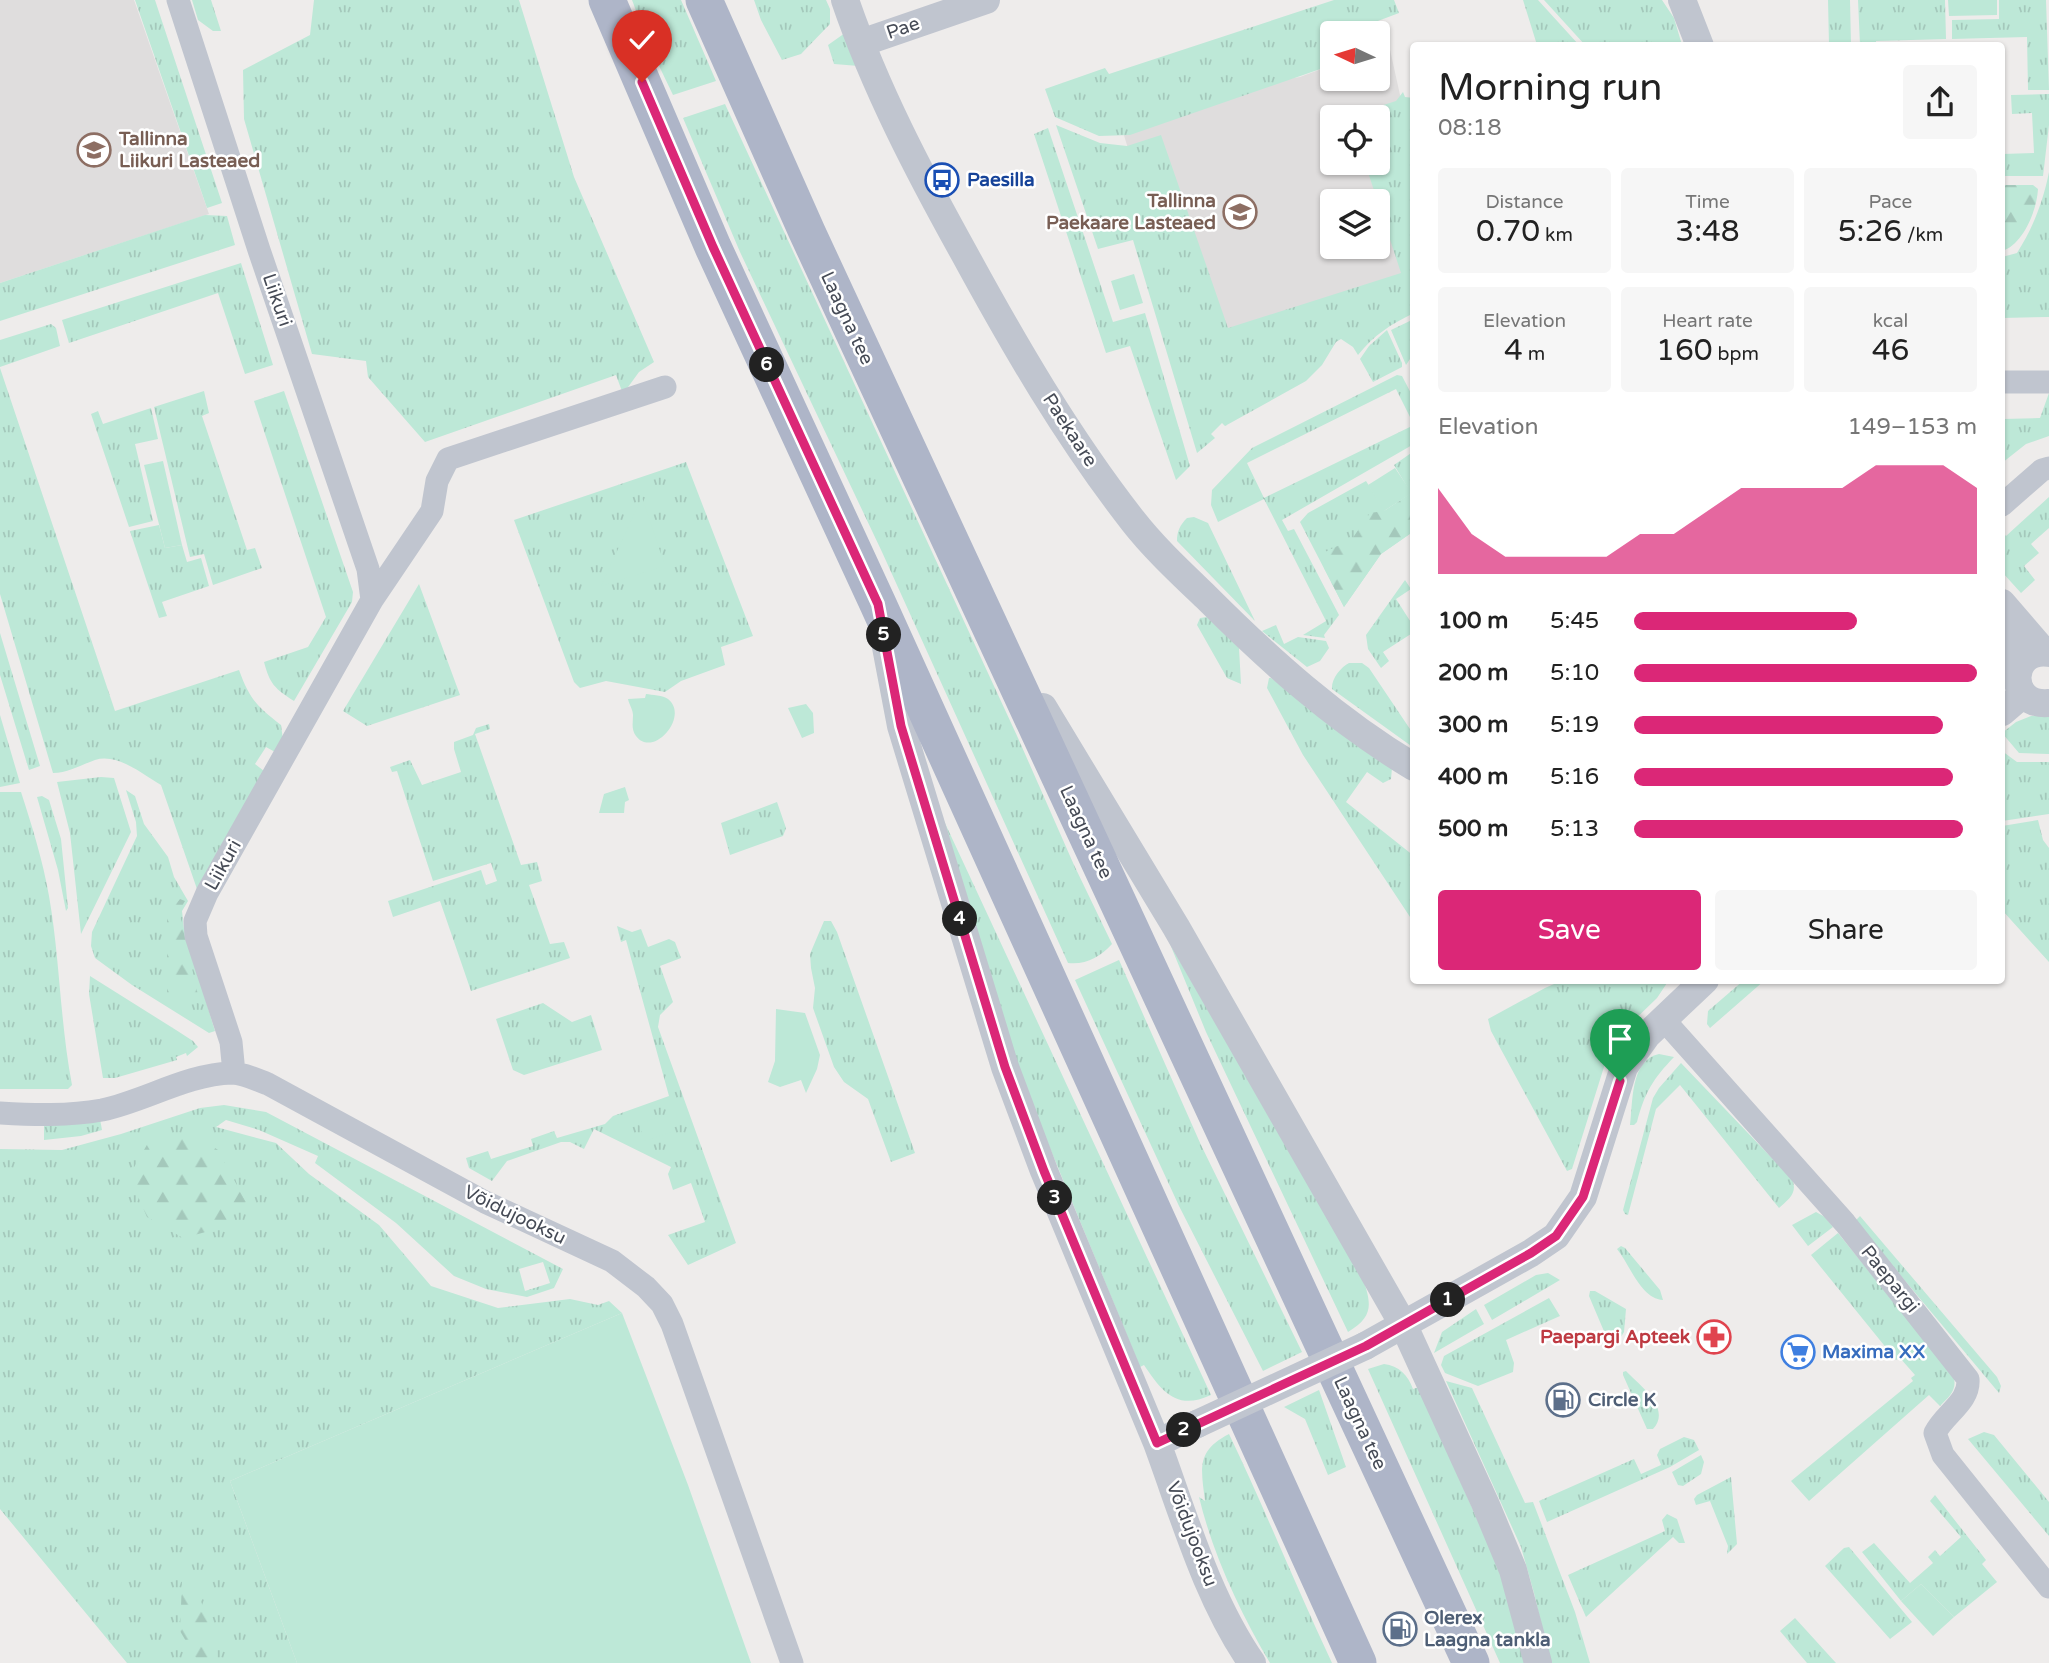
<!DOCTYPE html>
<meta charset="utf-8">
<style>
:root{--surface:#fff;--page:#f6f6f6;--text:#222;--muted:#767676;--accent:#db2777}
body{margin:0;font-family:"Varela Round",sans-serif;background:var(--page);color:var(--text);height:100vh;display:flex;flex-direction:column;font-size:26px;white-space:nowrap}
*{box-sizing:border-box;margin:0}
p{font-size:23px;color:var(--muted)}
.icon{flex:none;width:38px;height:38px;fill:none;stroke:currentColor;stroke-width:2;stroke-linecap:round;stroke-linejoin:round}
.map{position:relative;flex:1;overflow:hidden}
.side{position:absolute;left:1410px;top:42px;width:595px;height:942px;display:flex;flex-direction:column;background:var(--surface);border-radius:7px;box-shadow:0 2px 5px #0004}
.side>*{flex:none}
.needle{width:46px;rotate:274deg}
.tools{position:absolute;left:1320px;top:21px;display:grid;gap:14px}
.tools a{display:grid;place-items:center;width:70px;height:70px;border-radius:7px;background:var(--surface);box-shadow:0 2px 5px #0004;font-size:35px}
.pin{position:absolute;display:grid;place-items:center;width:60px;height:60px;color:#fff;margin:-72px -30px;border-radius:50% 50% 50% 0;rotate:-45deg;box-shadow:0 0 7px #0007}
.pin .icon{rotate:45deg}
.km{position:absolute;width:35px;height:35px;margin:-18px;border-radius:50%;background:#222;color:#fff;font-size:19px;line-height:35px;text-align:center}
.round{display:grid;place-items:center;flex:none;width:74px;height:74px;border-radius:7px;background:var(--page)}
.head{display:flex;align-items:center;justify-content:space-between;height:119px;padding:0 28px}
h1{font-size:38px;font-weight:600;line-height:52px}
.metrics{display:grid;grid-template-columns:repeat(3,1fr);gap:10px;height:119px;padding:7px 28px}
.metrics div{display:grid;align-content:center;border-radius:7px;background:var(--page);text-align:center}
.metrics b{font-size:30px;font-weight:600}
.metrics small{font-size:19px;font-weight:400}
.metrics p{font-size:19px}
.chart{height:196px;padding:14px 28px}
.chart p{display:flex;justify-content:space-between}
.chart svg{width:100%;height:126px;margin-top:7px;fill:var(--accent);opacity:.7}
.action{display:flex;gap:14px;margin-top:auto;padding:14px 28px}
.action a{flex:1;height:80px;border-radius:7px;background:var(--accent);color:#fff;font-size:28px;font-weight:600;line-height:80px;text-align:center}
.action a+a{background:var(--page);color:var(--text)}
ul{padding:0 28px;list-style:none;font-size:23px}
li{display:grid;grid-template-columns:112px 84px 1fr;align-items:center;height:52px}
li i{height:18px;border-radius:9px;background:var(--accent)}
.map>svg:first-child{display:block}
.education{fill:#dfdddd;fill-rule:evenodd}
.grass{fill:url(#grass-tufts);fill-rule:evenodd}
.forest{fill:url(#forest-firs)}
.green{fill:#bde8d7}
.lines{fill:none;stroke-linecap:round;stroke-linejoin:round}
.minor{stroke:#c0c5cf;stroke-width:23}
.tertiary{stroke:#c0c5cf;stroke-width:28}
.primary{stroke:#aeb5c8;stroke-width:37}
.tertiary-bridge{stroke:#c0c5cf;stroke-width:28}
.route-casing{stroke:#fff;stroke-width:14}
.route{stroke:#db2777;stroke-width:9}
.labels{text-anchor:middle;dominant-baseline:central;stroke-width:5;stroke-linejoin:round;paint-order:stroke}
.street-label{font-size:19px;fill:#464b56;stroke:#fff}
.education-label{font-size:19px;font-weight:bold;fill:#785e54;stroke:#fff;text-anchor:start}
.transit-label{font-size:19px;font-weight:bold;fill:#164399;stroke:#fff;text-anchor:start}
.health-label{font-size:19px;font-weight:bold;fill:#be3a42;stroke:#fff;text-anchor:end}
.shop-label{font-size:19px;font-weight:bold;fill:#366cbe;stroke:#fff;text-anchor:start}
.service-label{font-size:19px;font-weight:bold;fill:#4e5e75;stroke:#fff;text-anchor:start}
</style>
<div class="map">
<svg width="2049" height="1663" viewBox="0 0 2049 1663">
<defs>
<pattern id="grass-tufts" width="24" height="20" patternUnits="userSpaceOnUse" patternTransform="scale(1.75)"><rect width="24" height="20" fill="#bde8d7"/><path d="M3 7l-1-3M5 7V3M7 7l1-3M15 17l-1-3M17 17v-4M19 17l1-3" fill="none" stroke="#a4c8bb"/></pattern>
<pattern id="forest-firs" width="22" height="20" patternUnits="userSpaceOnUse" patternTransform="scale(1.75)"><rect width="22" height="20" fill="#bde8d7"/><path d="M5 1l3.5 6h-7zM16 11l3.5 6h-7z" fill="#a4c8bb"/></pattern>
</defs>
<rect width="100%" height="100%" fill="#eeeceb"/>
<!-- education -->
<path class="education" d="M0 0H134L209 214 0 283Z
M1389 45 1400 95 1414 296 1204 397 1115 106 1300 77 1332 65V79H1377V49ZM1332 117H1377V163H1332ZM1332 201H1377V247H1332Z"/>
<!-- grass -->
<path class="grass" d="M135 0H155L222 203 207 208Z
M192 0H211L221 31H213L198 20Z
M314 0H519L574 177 654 362 639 372 623 394 616 375 425 442 368 377 366 361 312 354 244 119 243 70 310 35Z
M632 0H681L716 81 673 95 650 47Z
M754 0H826L830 9V24L801 54 782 60 761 20Z
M1334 0H1394L1399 13 1362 27 1364 33H1332V65L1130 135 1099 136 1055 117 1045 89 1105 68 1109 74Z
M1523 0H1538L1579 45H1537Z
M1544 0H1662L1674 18 1682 45H1585Z
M1828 0H1850L1851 45H1829Z
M1858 0H1945L1946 39 1876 41V45H1860Z
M1999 0H2046L2049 90H2028L2027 37 1952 39V20L1999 19Z
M845 33 859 66 834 64 828 45Z
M1403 92 1405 97 1414 98V113L1410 118 1414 127V313C1391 324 1374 335 1358 355L1353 347 1341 339 1336 342 1322 365 1306 381 1225 426 1222 423 1211 434 1215 438 1197 453 1133 240 1098 249 1056 125 1100 143 1127 146 1161 135 1228 328 1401 273 1365 163H1377V117L1349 116 1396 101Z
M2049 94V125L2043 176H2002V154L2034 153 2032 113 2012 114 2011 95Z
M725 104 1018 738 1074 865 1112 944C1100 957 1086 965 1068 963L882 552 740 252 683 118Z
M1048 128 1113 322 1145 313 1190 466 1176 480 1130 346 1106 353 1034 134Z
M2049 172V317L2002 318V257L2017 253C2033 228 2043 202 2049 172Z
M205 215 227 216 235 245 0 321V283Z
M241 263 273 365 245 374 218 293 69 343 62 320Z
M1414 319V353L1406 365 1391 330Z
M51 324 56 328 60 346 0 367V340Z
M1387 330 1402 363V367L1373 382 1360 359 1369 346Z
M0 368 115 711 239 670C250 700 257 706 281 725L283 740 275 752 266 747 255 764 264 771 197 889 161 785C142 774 118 753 95 760 81 765 68 773 53 773L0 594Z
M1397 375 1402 376 1414 399V444L1282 520 1288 531 1294 529 1339 615 1324 635 1325 638 1303 635 1326 621 1264 499 1218 522 1211 505 1212 490 1252 448ZM1396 389 1414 425 1264 498 1247 463Z
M204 391 209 413 202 416 247 550 255 548 262 568 213 585 204 554 190 557 154 407Z
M284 391 353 592 352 602 294 701C274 688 270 684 264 662L308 647 326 617 254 401Z
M2049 393V436L2026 444 2002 463V419L2040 418Z
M151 408 158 439 135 444 153 521 129 527 91 414 98 411 103 424Z
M1414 451V531L1381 554 1344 607 1300 522 1308 513 1366 481 1385 511 1411 493 1394 465Z
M686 462 753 636 721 647 725 665 681 681 665 692 606 681 580 688 574 682 514 520Z
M2049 497V528L2031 544 2039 553 2024 566 2035 580 2021 593 2002 572V532L2006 536Z
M1194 517 1208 523 1255 621 1177 541C1177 531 1180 525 1187 518Z
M159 525 165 548 182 545 187 562 201 558 209 586 162 602 167 616 159 618 130 531Z
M1405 580 1411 589 1396 599 1414 627V632L1383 652 1389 661 1381 668 1368 649 1366 635Z
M419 584 460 695 367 726 343 711Z
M1207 617 1239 648 1241 684 1227 678 1197 625 1200 618Z
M1276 625 1284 644 1298 637 1326 641 1329 648 1320 661 1307 667 1262 631Z
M0 633 40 766 29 770 0 675Z
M1349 663H1362L1369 668 1414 735V748L1332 689C1331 679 1341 667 1349 663Z
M1269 678H1271L1392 768 1391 779 1383 783 1367 772 1346 802 1414 856V923L1303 755 1267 688Z
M0 715 20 783 0 787Z
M2031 716H2049V754L2019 753 2002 733 2016 722Z
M489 724 490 729 475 734 521 865 537 862 542 881 529 885 550 944 564 942 570 958 471 991 440 901 393 917 388 901 481 870 486 885 497 881 491 863 433 881 397 771 392 772 390 767 410 760 422 785 461 772 454 749V742L473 735 476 728Z
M2002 751 2017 762H2049V814L2002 821Z
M101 777 114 778 131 832 81 934 70 833 57 782Z
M126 790 135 796 144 824 168 857 174 877 188 901 182 911 184 929 215 1031 209 1033 132 985 95 958 91 946 92 932 137 836 136 822Z
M0 792H21C32 826 43 861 49 896 60 959 60 1022 72 1085L68 1089H0Z
M42 796 49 800 61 839 68 908 66 911 58 870 37 797Z
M777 802 786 828 783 836 730 855 721 823Z
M2038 820 2043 840 2049 848V962L2002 910V826Z
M944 821 1211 1395C1177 1411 1162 1392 1144 1365L1140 1367 1024 1085Z
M824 921H831L837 932 915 1153 891 1162 868 1099 844 1082 834 1067 813 1008 815 988 811 968 810 954Z
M617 926 632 932 641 929 648 947 669 939 675 942 681 958 660 966 673 1002 660 1015 658 1027 736 1243 688 1265 668 1235 705 1222 691 1183 673 1190 668 1174 671 1167 594 1129 584 1149 570 1142H561L507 1161 492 1181 469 1168 466 1158 488 1151 491 1159 533 1146 531 1139 554 1131 557 1138 605 1124 613 1116 669 1096 626 940 621 942Z
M1170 944 1363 1279C1372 1305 1373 1317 1348 1332L1206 1032Z
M1119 960 1201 1145 1302 1352 1263 1371 1179 1206 1075 980Z
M90 976 176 1030 193 1041 198 1047 187 1056 186 1053 176 1057 177 1060 115 1078H103L89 994Z
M1563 980H1669L1657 998 1624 1030 1609 1051 1572 1169 1567 1171 1491 1031 1488 1019 1545 988Z
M1744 980H1765L1710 1028 1707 1024 1708 1011Z
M543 1003 572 1022 591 1015 602 1050 524 1075 513 1070 496 1019Z
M1659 1054 1674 1057C1653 1079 1645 1092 1637 1122L1634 1125H1630C1633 1103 1630 1060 1659 1054Z
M1681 1063 1792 1179C1798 1193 1789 1199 1779 1208L1680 1085 1656 1109 1628 1215 1625 1214 1623 1210 1653 1098 1659 1088Z
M224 1105 266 1112 563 1269 554 1288 527 1297 486 1289 454 1276 396 1223 315 1163 318 1156 259 1130 226 1120 216 1127 276 1143 309 1174 379 1225 431 1286 498 1308 570 1299 598 1305 609 1301 622 1313 230 1481 297 1663H127L0 1509V1149L62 1150 121 1134 200 1108ZM543 1262 550 1283 525 1291 519 1269Z
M100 1119 102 1130 81 1136 44 1140V1123Z
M1816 1212 1825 1217 1833 1227 1808 1246 1792 1225Z
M1860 1216 1997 1377 2001 1386 1999 1393 1855 1221Z
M1838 1233 1953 1375C1958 1389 1950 1396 1940 1406L1929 1395 1809 1501 1791 1481 1913 1381 1911 1378 1915 1375 1900 1358 1896 1360 1811 1255Z
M1621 1246 1625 1248 1660 1290 1663 1300C1641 1299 1630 1265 1617 1249Z
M1548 1273 1560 1280 1492 1320 1484 1305 1536 1275Z
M1590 1291H1595L1626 1309 1624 1332 1619 1340 1612 1341 1606 1336 1589 1296Z
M1549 1298 1560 1316 1506 1340 1514 1363 1513 1372 1478 1386 1445 1373 1441 1365 1444 1356Z
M1476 1309 1484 1324 1434 1353 1442 1332Z
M1384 1364C1399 1366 1408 1375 1413 1389L1419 1387 1499 1569 1525 1663H1500L1368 1369Z
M1626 1371C1640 1386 1672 1408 1653 1429H1647L1623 1375V1372Z
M1446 1381 1472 1388 1525 1503 1533 1502 1575 1612 1590 1663H1550L1534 1593 1521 1547Z
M1319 1390 1346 1467 1328 1475 1305 1419 1284 1407Z
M1984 1432 1994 1435 2049 1502V1536L1968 1439Z
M1229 1434C1265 1509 1296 1587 1332 1663H1270C1240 1612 1213 1555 1199 1497L1205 1501C1201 1468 1196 1451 1229 1434Z
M1684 1437 1694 1440 1699 1450 1670 1467 1547 1522 1539 1501 1634 1459 1641 1474 1661 1465 1657 1455 1660 1449Z
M1701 1455 1704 1462 1701 1474 1683 1486 1678 1485 1672 1472Z
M1731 1477 1737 1544 1727 1554 1728 1546 1710 1501 1696 1505 1694 1499 1697 1495Z
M1935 1495 1986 1560 1982 1564 1997 1582 1954 1617 1921 1584 1901 1601 1862 1552 1874 1543 1910 1583 1933 1563 1928 1557 1935 1550 1940 1556 1961 1537 1930 1501Z
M1667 1514 1677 1519 1685 1543H1679L1673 1537 1586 1617 1568 1575 1665 1531 1662 1520Z
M1849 1547 1912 1622 1890 1639 1825 1566 1844 1548Z
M1795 1618 1836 1663H1807L1780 1631Z"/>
<!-- forest -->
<path class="forest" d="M2002 185H2033L2038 189C2037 210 2023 245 2002 251Z
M1412 493 1414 494V531L1381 554 1344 607 1324 568 1325 552 1352 539 1370 513 1384 511Z
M180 899 185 901 179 911 200 1004 167 993V914Z
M191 1131 218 1150 246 1202 217 1229 183 1238 147 1217 129 1176 148 1143Z
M187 1576C205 1599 211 1635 219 1663H199L180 1631 182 1581Z"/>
<!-- green -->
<path class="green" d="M1948 0H1997V15L1949 16Z
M1134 274 1143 303 1120 310 1111 281Z
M163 461 182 545 165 548 144 465Z
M1395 468 1412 493 1384 511 1368 485Z
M642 497 665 566 601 586Z
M646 694C652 695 663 695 668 699 690 716 653 759 636 736 631 729 633 723 633 715 633 710 629 704 628 699L645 698Z
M806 704 813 713 814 733 802 738 788 708Z
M625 787 629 800 625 802 624 813H599L604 794Z
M776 1009 805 1013 820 1055 817 1069 806 1093 801 1080 780 1087 768 1082 775 1061Z
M667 1114 674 1131 645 1141 639 1124Z
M622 1313 688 1485 751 1663H297L230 1481Z
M1921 1584 1954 1617 1933 1636 1901 1601Z"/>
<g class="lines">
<!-- minor -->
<path class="minor" d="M178 0 259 250 368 569 372 600 207 893 195 921 196 936 231 1042 234 1073
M2002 382H2049
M2002 505 2042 470 2049 468
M372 600 432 511 437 481 448 459 665 387
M1664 1020 1845 1223 1968 1379C1970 1402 1944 1414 1935 1433L1943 1455 2049 1587
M0 1113C34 1115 68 1116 102 1110 145 1101 187 1074 232 1073 243 1073 257 1080 268 1084L485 1202 612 1261 646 1287 662 1304 672 1324 792 1663"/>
<!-- tertiary -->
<path class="tertiary" d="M845 0C875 88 919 172 964 253 1014 345 1068 438 1133 521 1154 548 1181 573 1206 597 1270 661 1336 720 1414 767
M1682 0 1700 46
M861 43 986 0
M2002 603 2044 652
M2002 632 2019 669
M885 642 901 726 1005 1067 1044 1171 1157 1443
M2049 653C2008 647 2006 707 2049 703
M1043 707 1176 927 1404 1326 1485 1503 1513 1570 1538 1663
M2002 712 2023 694
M1365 1346 1531 1253 1556 1236 1583 1197 1624 1067 1647 1035 1705 980
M1197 1424 1157 1443C1184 1516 1207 1598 1252 1663"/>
<!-- primary -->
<path class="primary" d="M607 0 713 247 878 604 1358 1663
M704 0 807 232 1471 1663"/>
<!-- tertiary-bridge -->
<path class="tertiary-bridge" d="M1197 1424 1365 1346"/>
</g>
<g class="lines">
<defs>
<path id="route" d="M642 82 713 247 878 604 901 726 1005 1067 1044 1171 1157 1443 1366 1346 1531 1253 1556 1236 1583 1197 1620 1081"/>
</defs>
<!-- route casing -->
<use href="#route" class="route-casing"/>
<!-- route -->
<use href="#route" class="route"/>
</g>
<!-- icons -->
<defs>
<symbol id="school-ring" viewBox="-11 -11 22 22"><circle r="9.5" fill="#fff" stroke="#8d6e63" stroke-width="1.5"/><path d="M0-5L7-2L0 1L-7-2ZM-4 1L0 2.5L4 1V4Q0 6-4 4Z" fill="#8d6e63"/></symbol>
<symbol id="bus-ring" viewBox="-11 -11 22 22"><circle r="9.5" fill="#fff" stroke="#1a4fb4" stroke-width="1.5"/><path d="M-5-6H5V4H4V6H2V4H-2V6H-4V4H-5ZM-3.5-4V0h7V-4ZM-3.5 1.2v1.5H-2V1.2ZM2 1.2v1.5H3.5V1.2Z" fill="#1a4fb4"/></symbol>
<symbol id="pharmacy-ring" viewBox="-11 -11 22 22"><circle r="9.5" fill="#fff" stroke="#e0444e" stroke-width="1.5"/><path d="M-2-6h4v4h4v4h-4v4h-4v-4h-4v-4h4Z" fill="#e0444e"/></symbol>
<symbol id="supermarket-ring" viewBox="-11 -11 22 22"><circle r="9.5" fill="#fff" stroke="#3f7fe0" stroke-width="1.5"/><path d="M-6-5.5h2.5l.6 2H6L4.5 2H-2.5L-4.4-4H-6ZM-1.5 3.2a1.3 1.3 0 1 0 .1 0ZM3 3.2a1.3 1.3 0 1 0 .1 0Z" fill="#3f7fe0"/></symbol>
<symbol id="fuel-ring" viewBox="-11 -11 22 22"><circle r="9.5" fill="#fff" stroke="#5c6f8a" stroke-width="1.5"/><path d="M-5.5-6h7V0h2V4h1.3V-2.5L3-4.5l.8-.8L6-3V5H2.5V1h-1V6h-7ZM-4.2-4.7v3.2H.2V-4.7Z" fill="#5c6f8a"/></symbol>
</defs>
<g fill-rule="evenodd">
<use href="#school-ring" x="75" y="131" width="38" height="38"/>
<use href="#bus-ring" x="923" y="161" width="38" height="38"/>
<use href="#school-ring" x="1221" y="193" width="38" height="38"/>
<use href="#pharmacy-ring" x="1695" y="1318" width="38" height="38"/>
<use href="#supermarket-ring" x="1779" y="1333" width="38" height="38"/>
<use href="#fuel-ring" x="1544" y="1381" width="38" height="38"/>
<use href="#fuel-ring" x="1381" y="1610" width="38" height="38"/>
</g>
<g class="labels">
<!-- street labels -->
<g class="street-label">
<text transform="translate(903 28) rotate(-19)">Pae</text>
<text transform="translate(277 300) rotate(71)">Liikuri</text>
<text transform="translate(847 318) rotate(65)">Laagna tee</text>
<text transform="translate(1070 430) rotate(57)">Paekaare</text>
<text transform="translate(1086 832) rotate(65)">Laagna tee</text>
<text transform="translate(223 865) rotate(-61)">Liikuri</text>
<text transform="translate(515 1215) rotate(26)">Võidujooksu</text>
<text transform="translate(1890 1279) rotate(51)">Paepargi</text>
<text transform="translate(1360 1423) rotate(65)">Laagna tee</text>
<text transform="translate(1192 1534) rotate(69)">Võidujooksu</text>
</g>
<!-- education labels -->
<g class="education-label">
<text x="119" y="139">Tallinna<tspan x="119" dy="22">Liikuri Lasteaed</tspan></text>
<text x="1216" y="201" text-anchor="end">Tallinna<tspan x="1216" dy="22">Paekaare Lasteaed</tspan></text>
</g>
<!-- transit labels -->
<g class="transit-label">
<text x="967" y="180">Paesilla</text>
</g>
<!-- health labels -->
<g class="health-label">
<text x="1690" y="1337">Paepargi Apteek</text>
</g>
<!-- shop labels -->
<g class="shop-label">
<text x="1822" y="1352">Maxima XX</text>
</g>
<!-- service labels -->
<g class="service-label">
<text x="1588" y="1400">Circle K</text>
<text x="1424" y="1618">Olerex<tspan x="1424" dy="22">Laagna tankla</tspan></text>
</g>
</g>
</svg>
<div class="tools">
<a><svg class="needle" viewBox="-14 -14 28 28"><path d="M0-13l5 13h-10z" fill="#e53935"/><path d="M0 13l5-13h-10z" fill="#767676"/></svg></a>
<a><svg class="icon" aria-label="locate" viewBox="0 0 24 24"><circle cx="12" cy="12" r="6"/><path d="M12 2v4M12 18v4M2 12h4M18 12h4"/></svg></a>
<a><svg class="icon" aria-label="layers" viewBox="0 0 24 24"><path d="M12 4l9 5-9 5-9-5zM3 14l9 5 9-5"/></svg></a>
</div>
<div class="pin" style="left:1620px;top:1081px;background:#1e9e55"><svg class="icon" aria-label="arrive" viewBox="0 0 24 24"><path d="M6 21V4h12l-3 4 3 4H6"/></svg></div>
<div class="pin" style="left:642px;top:82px;background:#d93025"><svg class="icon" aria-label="check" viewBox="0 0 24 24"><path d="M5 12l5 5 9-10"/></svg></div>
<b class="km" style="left:1448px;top:1300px">1</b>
<b class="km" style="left:1184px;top:1430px">2</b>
<b class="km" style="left:1055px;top:1198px">3</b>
<b class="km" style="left:960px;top:919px">4</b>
<b class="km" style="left:884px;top:635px">5</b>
<b class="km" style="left:767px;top:365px">6</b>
<section class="side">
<div class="head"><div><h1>Morning run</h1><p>08:18</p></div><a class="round"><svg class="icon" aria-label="share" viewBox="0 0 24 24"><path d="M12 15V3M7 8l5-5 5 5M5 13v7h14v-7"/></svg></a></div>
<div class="metrics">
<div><p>Distance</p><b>0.70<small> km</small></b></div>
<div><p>Time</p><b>3:48</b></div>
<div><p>Pace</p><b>5:26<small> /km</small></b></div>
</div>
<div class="metrics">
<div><p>Elevation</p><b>4<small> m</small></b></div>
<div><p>Heart rate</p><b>160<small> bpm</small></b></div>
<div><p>kcal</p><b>46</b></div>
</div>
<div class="chart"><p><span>Elevation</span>149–153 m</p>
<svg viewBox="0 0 160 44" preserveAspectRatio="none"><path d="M0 44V14L10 30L20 38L30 38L40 38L50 38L60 30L70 30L80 22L90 14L100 14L110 14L120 14L130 6L140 6L150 6L160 14V44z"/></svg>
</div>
<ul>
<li><b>100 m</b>5:45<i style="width:65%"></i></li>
<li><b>200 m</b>5:10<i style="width:100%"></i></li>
<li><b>300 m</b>5:19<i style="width:90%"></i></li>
<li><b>400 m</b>5:16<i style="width:93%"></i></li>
<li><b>500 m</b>5:13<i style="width:96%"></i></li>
</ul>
<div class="action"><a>Save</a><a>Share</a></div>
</section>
</div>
